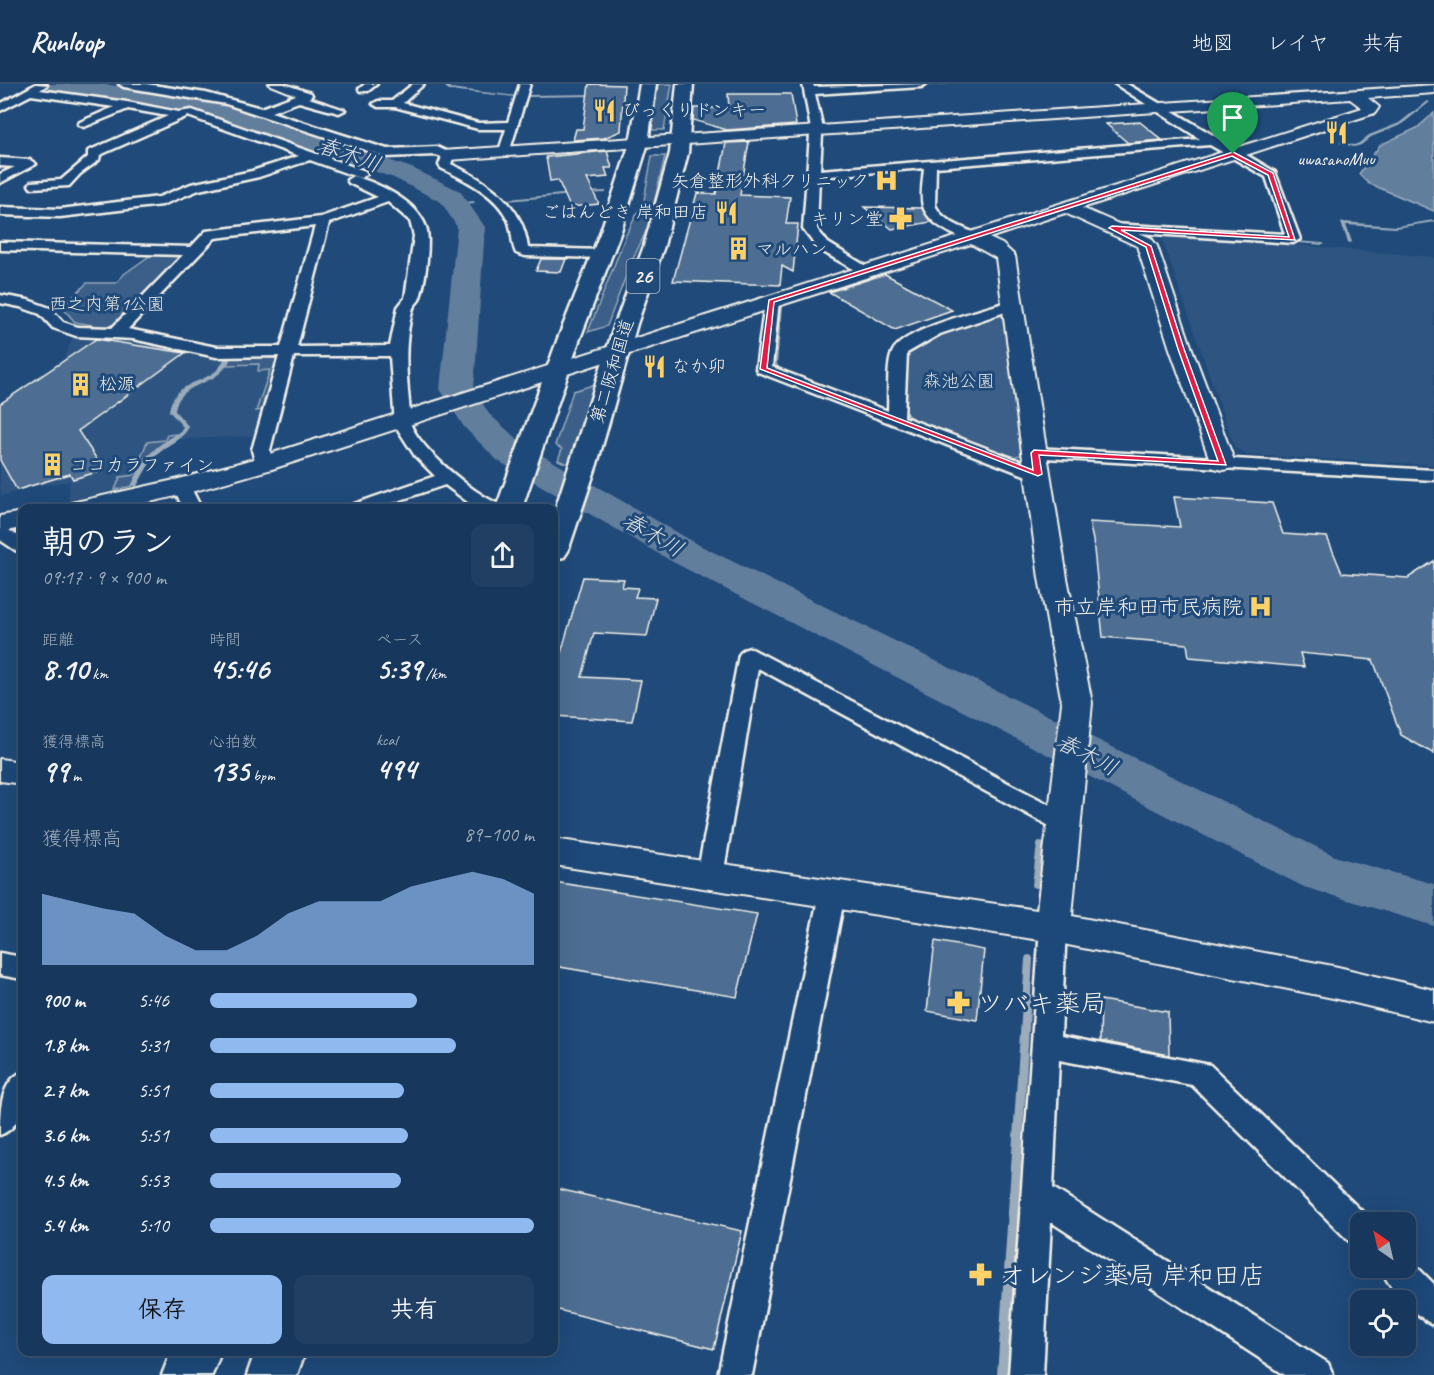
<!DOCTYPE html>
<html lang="ja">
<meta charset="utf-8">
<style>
:root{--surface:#17385c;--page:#203f62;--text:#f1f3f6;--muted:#9eacbb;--line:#365272;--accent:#90b9f0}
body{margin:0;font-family:Caveat,"Klee One",sans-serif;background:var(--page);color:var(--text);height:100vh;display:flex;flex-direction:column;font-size:22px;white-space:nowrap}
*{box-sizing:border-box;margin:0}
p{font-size:20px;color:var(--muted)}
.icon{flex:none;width:33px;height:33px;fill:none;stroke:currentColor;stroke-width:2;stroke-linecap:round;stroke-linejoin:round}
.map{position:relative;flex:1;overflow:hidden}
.panel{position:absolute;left:18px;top:420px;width:540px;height:852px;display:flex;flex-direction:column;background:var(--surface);border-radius:12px;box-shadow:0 6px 24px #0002,0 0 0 2px var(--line)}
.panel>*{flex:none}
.needle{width:39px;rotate:326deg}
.tools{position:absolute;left:1350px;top:1128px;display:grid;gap:12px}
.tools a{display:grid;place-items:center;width:66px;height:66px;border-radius:12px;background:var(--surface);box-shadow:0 6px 24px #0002,0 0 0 2px var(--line);font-size:30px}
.pin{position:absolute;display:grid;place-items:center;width:51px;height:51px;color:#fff;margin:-62px -26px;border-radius:50% 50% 50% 0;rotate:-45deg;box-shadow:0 0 6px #0007}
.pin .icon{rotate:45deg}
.round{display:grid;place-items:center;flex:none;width:63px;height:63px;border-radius:12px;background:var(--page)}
.headline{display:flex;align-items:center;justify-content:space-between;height:102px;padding:0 24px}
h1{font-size:33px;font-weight:600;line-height:45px}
.metrics{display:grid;grid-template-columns:repeat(3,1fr);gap:9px;height:102px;padding:6px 24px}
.metrics div{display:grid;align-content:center}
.metrics b{font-size:30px;font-weight:600}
.metrics small{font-size:16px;font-weight:400}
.metrics p{font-size:16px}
.chart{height:168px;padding:12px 24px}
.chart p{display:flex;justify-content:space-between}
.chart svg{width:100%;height:108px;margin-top:6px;fill:var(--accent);opacity:.7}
.button{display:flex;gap:12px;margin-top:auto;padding:12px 24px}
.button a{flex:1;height:69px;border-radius:12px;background:var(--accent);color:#111;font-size:24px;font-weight:600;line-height:69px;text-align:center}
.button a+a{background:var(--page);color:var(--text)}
ul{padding:0 24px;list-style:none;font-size:20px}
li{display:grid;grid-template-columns:96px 72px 1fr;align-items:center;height:45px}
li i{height:15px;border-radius:8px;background:var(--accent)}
header{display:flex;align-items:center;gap:36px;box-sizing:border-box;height:84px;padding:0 30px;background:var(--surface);border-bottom:2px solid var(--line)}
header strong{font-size:28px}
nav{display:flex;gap:33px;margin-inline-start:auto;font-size:21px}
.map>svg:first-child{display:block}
.built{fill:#2d5581}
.green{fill:#3a5f88;stroke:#97a8b8;stroke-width:1.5}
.water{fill:#627e9d;stroke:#9cacbb;stroke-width:1.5}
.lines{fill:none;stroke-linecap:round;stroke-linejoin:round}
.stream{fill:#9cacbb;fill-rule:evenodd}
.river{fill:#627e9d;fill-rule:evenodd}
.building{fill:#4d6e92;stroke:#f4f1e8;stroke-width:1.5}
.street-casing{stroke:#f4f1e8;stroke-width:5}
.secondary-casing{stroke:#f4f1e8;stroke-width:4}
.highway-casing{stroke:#f4f1e8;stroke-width:5}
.street{fill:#1f4a7a;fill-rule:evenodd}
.secondary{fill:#1f4a7a;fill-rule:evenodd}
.highway{fill:#1f4a7a;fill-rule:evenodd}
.route{fill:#e11d48;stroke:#fff;stroke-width:1.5;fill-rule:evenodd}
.labels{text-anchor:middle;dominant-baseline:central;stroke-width:6;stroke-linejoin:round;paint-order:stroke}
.far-poi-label{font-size:18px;fill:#f4f1e8;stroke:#1f4a7a;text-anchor:start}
.far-park-label{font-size:18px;fill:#e1e2de;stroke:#1f4a7a}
.far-street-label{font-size:18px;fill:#f4f1e8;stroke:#1f4a7a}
.shield{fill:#1f4a7a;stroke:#b4bfc7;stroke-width:1.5}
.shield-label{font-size:20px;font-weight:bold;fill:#f4f1e8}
.poi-label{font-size:21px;fill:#f4f1e8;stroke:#1f4a7a;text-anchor:end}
.water-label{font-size:22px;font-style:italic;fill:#dee0dd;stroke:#1f4a7a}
.near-poi-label{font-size:26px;fill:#f4f1e8;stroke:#1f4a7a;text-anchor:start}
</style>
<header>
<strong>Runloop</strong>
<nav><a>地図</a><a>レイヤ</a><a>共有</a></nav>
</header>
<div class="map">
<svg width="1434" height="1291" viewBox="0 0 1434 1291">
<rect width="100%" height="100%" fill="#1f4a7a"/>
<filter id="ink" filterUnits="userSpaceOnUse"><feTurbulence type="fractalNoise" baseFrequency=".0167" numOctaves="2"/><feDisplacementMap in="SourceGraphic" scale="12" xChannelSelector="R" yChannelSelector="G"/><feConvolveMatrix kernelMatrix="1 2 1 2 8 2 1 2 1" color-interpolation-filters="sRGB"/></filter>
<g filter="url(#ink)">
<!-- built -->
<path class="built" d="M1166 150 1434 173V381L1247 371 1235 364 1161 152Z
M74 250 139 255 211 272H267L277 275 253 352 169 356 144 376 132 402 90 412 68 417 70 397 34 402 2 412 0 404V318L65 274Z"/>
<!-- green -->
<path class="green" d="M658 0H672L664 46H652Z
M652 72H665L649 141 630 181 607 242 588 248 626 151 644 116Z
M155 168 178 169 181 172 118 239 104 243 75 238 62 223 87 199H116L124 190Z
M994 230 1005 233 1021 371 1012 373 918 338 906 330C905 307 899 277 914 259Z
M231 272H267L277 275 262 326 256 327 270 286 258 287 259 280 227 281Z
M596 300 570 381 558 376 562 365 555 361 573 307Z
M178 350 162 360 144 376 132 402 115 406 120 393 134 391 147 358 165 356 167 351Z"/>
<!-- water -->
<path class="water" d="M1434 29V127L1368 99 1359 90 1380 61 1417 44Z"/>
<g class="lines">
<!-- stream -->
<path class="stream" d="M62 0H68L63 2Z
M448 0H452L449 3 450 4 517 12 515 13 449 6 445 3Z
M931 0H951L915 3 913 2Z
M1111 0H1115L1145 19 1142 20Z
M597 10 598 12 527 13 525 12 527 11Z
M1427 17 1430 18 1401 41 1371 53 1361 61 1354 63 1339 59 1341 58 1354 61 1359 59 1369 51 1399 39Z
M1168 33H1169L1194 50 1191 51 1167 35Z
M605 107H606V109L585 110 583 109 585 108Z
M573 109 575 110 574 111 507 117 505 116 507 115Z
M473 117 475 118 474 119 456 121 454 120Z
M1434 136V138L1396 144 1346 141 1352 158 1350 159 1348 158 1341 139 1343 138 1396 142Z
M1283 156 1323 159 1325 160 1323 161 1285 158 1283 157Z
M778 222 782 223 777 280 781 285 790 288 791 289 788 291 777 287 771 280Z
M226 271 231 272C229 276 227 281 224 285 209 303 179 299 175 327L189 343C182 356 169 359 159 369 149 378 144 390 137 402H133L132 401C139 388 145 374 156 364 165 356 177 354 183 343L169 327C174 296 203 301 219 284 222 280 224 275 226 271Z
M1041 757 1044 758 1045 760 1040 801 1039 803 1036 804 1033 803 1032 801 1037 760 1038 758Z
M1029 871 1032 872 1033 875 1009 1291H997L1025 875 1026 872Z"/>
<!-- river -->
<path class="river" d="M39 0H101L159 7 230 23 412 84 460 107 485 143 474 305 489 330 524 361 701 462 1337 773 1434 800V842L1304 803 673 478 498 377 464 343 440 305 457 143 441 118 394 94 216 33 159 21 50 7 42 5Z"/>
</g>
<!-- building -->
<path class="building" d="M589 0 624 1 621 47 604 54 573 56 576 45H583Z
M728 10H791L796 41 727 46 693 36 694 24H729Z
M1140 38 1162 56 1128 59 1106 40Z
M749 58 740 111 790 113 786 140H798L793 188 782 182 780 201 673 197 697 109 716 110 726 59Z
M607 67 612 84H605L608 93 587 95 599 120 570 123 558 96 550 97 546 73Z
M864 123 922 124 931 138 892 145Z
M541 175H566L561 188 536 187Z
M885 190 952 226 895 246 829 208Z
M96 255 185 269 78 347 104 386 73 395 70 390 17 406 0 376V320Z
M1174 413 1272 419 1283 450 1327 453 1342 489 1408 494 1434 477V670L1401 651 1373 576 1300 569 1304 583 1189 573 1187 560 1103 553 1093 456 1089 438 1180 443Z
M583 493 624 495 622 503 638 504 635 513 656 514 647 552 594 549 582 593 641 596 632 637 554 632V593Z
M554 798 757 830 737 913 554 882Z
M935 857 984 866 977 936 927 927Z
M1101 916 1168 928 1169 971 1100 957Z
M554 1104 742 1147 714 1265 554 1225Z"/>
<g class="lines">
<defs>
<path id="street" d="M36 0 47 1 40 6 127 18 179 28 192 26 365 87 367 90 361 94 357 93 310 76 259 93 199 106 162 121 60 133 0 131V123L60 125 159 113 191 100 252 87 299 72 188 32 100 71 99 76 80 90 69 102 31 104 29 101 31 98 61 96 88 73V67L168 32 128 25 84 43 78 40 80 38 114 23 31 11 0 27V20Z
M119 0H146L206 9 261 24 296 11 269 0H284L311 9 312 11 309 14 345 26 339 29 299 18 271 28 387 65 437 63 454 71 451 80C489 98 523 120 528 164L604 166 611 170 604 174 525 172 516 169C511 159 513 147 508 136 496 110 465 96 441 84L439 81 442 73 436 71 386 73 226 20 124 3Z
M365 0H377L368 7H360L359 5Z
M413 0H424L403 19 478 39 508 38 520 0H530L509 69 505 71 499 67 506 45H478L395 23H378L373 20 378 17H392Z
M803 0H813L814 3 926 0 921 3 815 10 823 45 818 48 822 51 820 86 1200 55 1115 0H1127L1275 88 1300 155 1293 159 1107 147 1105 144 1112 140 1285 150 1266 93 1210 61 936 83 935 121C943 138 962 143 977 150L979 153 977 156 972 157C956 153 928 140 923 122 920 111 923 96 924 84L819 93 817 145 828 159 874 187 872 190H862L818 165 803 145 810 51 815 48 811 45Z
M0 74 30 76 36 80 0 99V90L15 83 0 82Z
M353 92C378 99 417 117 426 143 431 157 425 202 419 216 416 220 413 222 412 227 404 259 406 286 409 318 410 325 409 335 411 341 421 366 474 410 499 420L501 424H476L445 401 377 424H352L354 420 435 392 415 372 395 341 390 272H294L270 366 272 380 269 384H257L252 366 279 272 216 273 133 255 76 252 53 244 40 230 20 223 0 219V211L28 216 50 224 63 238 78 243 112 244 183 171 0 166V158L191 163 206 147 321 133 378 113 349 99 347 96ZM388 118 410 137 414 152 405 214 398 223 390 262 297 263 329 139ZM315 142 281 263H216L128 245 215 154Z
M772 213 779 217 772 283 888 327C889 312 886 279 893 267 904 245 982 226 1007 218H1017L1019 221 1017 224 940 250 907 269 904 333 1044 386 1047 390 1044 394H1032L758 288 756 285 765 217Z
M1034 364 1434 386V396L1028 373 1025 369 1028 365Z
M182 397 188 398 201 424H183L173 402 176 398Z
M0 441 22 454V468L15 466 0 456Z
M750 564 1073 733 1076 739 1073 745 1064 748 1055 745 758 584 723 792 719 799 710 802 701 799 697 792 739 571 743 566Z
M832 800 841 803 845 810 752 1291H718L819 810 823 803Z
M1053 833 1062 836 1066 843 1061 952 1210 981 1373 1138H1360V1161L1349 1157 1192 1001 1059 976 1053 1104 1328 1279 1333 1291H1285L1051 1138 1043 1291H1009L1040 843 1044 836Z
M0 869 22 873V895L0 891Z
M22 988C25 1011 25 1042 0 1051 0 1028 0 998 22 988Z
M1406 1172 1434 1200V1241C1416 1233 1388 1202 1380 1184H1406Z"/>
<path id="secondary" d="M1434 1V9L1368 14 1379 23 1375 29 1082 124 1151 154 1157 162 1192 265 1235 379 1232 384 1223 386 1214 384 1211 379 1170 265 1137 162 1065 129 989 154 1002 160 1015 172 1067 494 1092 619 1072 832 1338 883 1434 906V938L1338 915 1053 858 554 781V755L1037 826 1062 619 1039 494 996 174 971 160 272 385C210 402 130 431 67 424L71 419 179 395 254 375 1362 24 1350 15 448 76 442 75 440 71 442 67Z
M22 428V444L0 448V432Z
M0 675 22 678V700L0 697Z"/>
<path id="highway" d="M640 0H656L648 59 621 147 579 257 522 424H496L557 257 601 147 630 59Z
M677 0H693L688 69 664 162 637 240 597 380 568 467 564 473 554 475V429L615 240 644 162 670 69Z
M171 1268H221L212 1291H162Z
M255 1268H305L297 1291H247Z"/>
</defs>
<!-- street casing -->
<use href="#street" class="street-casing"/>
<!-- secondary casing -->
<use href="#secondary" class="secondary-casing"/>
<!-- highway casing -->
<use href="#highway" class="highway-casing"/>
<!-- street -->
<use href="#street" class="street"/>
<!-- secondary -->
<use href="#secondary" class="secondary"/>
<!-- highway -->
<use href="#highway" class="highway"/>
</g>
</g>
<!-- route -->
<path class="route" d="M1233 68 1273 89 1295 156 1121 146 1151 162 1184 265 1226 381 1039 371 1042 390 1038 392 760 285 769 216ZM1232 72 1268 91 1289 153 1112 142 1109 144 1146 163 1178 265 1218 377 1034 366 1031 369 1033 386 767 284 774 218Z"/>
<!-- icons -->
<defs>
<symbol id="restaurant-bare" viewBox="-9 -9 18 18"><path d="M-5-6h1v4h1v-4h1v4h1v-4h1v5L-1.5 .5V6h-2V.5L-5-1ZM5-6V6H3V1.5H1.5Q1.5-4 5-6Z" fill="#ffd166" stroke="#1f4a7a" stroke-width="2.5" paint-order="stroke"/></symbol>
<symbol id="hospital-bare" viewBox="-9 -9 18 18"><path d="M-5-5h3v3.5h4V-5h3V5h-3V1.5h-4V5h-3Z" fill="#ffd166" stroke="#1f4a7a" stroke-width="2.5" paint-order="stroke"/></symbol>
<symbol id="pharmacy-bare" viewBox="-9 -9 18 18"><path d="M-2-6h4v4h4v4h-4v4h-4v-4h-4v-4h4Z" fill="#ffd166" stroke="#1f4a7a" stroke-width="2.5" paint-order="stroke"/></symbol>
<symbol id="building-bare" viewBox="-9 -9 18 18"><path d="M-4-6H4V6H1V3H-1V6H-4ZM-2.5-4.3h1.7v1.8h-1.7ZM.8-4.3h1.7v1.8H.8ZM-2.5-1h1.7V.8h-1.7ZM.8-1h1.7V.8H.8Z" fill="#ffd166" stroke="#1f4a7a" stroke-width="2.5" paint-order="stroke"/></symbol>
</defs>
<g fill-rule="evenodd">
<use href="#restaurant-bare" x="588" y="10" width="33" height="33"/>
<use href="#restaurant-bare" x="1320" y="32" width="33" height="33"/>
<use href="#hospital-bare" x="870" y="80" width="33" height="33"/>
<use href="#restaurant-bare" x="710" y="112" width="33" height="33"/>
<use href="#pharmacy-bare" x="884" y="118" width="33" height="33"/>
<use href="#building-bare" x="722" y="148" width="33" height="33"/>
<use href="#restaurant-bare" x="638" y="266" width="33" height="33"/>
<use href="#building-bare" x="64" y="284" width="33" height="33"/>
<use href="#building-bare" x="36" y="364" width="33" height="33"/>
<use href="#hospital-bare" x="1244" y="506" width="33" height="33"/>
<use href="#pharmacy-bare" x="942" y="902" width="33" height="33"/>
<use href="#pharmacy-bare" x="964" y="1174" width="33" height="33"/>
</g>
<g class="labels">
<!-- far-poi labels -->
<g class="far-poi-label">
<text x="622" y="26">びっくりドンキー</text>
<text x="1336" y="75" text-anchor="middle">uwasanoMuu</text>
<text x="869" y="97" text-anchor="end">矢倉整形外科クリニック</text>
<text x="708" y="128" text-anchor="end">ごはんどき 岸和田店</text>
<text x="883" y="135" text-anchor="end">キリン堂</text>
<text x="756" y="165">マルハン</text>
<text x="672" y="282">なか卯</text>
<text x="99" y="300">松源</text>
<text x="70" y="381">ココカラファイン</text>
</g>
<!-- far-park labels -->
<g class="far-park-label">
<text x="107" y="220">西之内第1公園</text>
<text x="959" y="297">森池公園</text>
</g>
<!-- far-street labels -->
<g class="far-street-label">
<text transform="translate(612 287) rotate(-73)">第二阪和国道</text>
</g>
<!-- shield labels -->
<rect class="shield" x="626.5" y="175" width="33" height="34" rx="4.5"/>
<g class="shield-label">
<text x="643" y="192">26</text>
</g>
<!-- poi labels -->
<g class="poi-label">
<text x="1243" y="523">市立岸和田市民病院</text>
</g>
<!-- water labels -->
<g class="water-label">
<text transform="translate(349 71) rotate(19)">春木川</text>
<text transform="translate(653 451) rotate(30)">春木川</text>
<text transform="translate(1087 671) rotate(27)">春木川</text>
</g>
<!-- near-poi labels -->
<g class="near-poi-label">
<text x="977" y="919">ツバキ薬局</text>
<text x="999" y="1191">オレンジ薬局 岸和田店</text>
</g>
</g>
</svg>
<div class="tools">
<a><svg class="needle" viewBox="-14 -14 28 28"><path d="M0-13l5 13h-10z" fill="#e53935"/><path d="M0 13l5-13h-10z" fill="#9eacbb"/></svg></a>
<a><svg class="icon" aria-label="locate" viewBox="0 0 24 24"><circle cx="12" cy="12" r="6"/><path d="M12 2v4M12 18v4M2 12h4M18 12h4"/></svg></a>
</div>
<div class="pin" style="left:1233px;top:70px;background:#1e9e55"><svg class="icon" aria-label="arrive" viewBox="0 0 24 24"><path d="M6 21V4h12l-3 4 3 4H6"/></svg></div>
<section class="panel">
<div class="headline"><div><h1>朝のラン</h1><p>09:17 · 9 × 900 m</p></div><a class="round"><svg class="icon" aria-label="share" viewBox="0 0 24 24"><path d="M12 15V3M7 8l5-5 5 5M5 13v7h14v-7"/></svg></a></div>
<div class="metrics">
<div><p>距離</p><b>8.10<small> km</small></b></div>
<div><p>時間</p><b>45:46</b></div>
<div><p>ペース</p><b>5:39<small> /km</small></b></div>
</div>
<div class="metrics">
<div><p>獲得標高</p><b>99<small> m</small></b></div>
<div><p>心拍数</p><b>135<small> bpm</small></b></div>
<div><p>kcal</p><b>494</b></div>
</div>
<div class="chart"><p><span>獲得標高</span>89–100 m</p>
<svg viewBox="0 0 160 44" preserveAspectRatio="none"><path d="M0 44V15L10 18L20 21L30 23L40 32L50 38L60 38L70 32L80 23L90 18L100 18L110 18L120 12L130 9L140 6L150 9L160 15V44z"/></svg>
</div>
<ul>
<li><b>900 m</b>5:46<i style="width:64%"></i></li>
<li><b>1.8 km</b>5:31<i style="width:76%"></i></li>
<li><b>2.7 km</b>5:51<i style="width:60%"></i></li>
<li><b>3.6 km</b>5:51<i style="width:61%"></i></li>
<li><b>4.5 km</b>5:53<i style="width:59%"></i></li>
<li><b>5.4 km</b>5:10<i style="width:100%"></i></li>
</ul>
<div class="button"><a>保存</a><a>共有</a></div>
</section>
</div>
